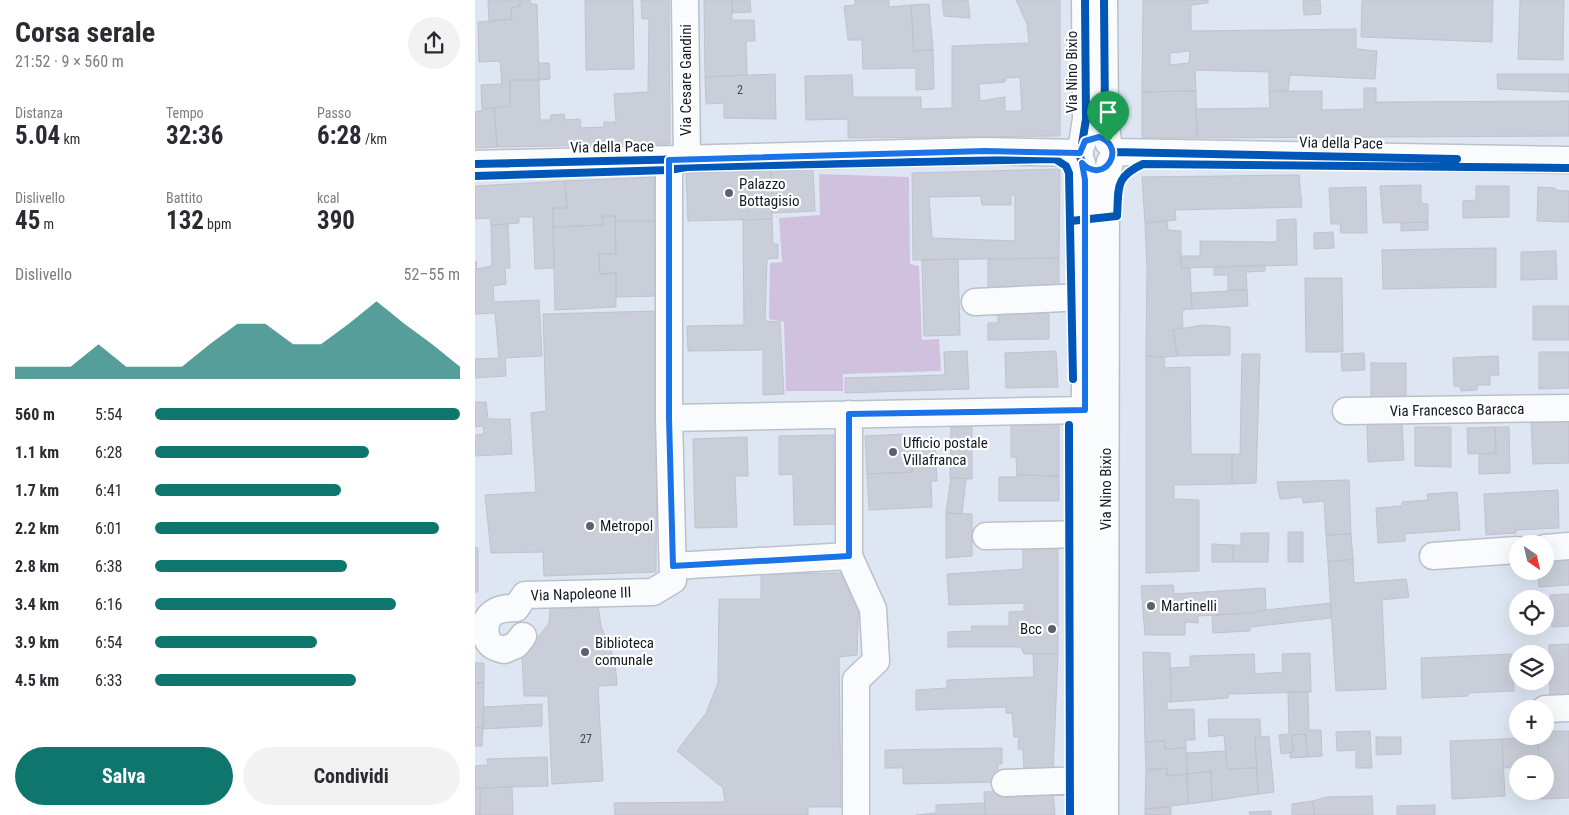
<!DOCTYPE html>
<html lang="it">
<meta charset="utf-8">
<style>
:root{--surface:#fff;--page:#f2f2f3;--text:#2b2b33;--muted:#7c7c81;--accent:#0f766e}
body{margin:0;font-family:"Roboto Condensed",sans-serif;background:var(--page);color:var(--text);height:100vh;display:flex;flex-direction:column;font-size:19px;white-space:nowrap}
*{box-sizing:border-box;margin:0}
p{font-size:16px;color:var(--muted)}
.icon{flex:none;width:28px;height:28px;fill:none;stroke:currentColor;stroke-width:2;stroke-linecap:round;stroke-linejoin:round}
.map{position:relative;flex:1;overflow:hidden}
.sheet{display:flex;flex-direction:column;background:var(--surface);width:475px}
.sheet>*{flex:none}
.needle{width:32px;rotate:146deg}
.tools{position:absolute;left:1034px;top:535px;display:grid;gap:10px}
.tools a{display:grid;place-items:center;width:45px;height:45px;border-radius:50%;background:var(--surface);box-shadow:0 5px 20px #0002;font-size:25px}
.pin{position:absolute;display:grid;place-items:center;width:42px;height:42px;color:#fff;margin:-51px -21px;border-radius:50% 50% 50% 0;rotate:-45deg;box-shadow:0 0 5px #0007}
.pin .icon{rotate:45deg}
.round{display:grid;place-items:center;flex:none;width:52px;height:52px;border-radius:26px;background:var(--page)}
.headline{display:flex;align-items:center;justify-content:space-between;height:85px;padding:0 15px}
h1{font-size:28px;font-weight:700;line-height:38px}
.stats{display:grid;grid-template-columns:repeat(3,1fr);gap:8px;height:85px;padding:5px 15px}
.stats div{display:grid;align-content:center}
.stats b{font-size:25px;font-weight:700}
.stats small{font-size:14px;font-weight:400}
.stats p{font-size:14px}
.chart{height:140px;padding:10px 15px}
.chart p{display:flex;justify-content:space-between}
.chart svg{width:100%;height:90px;margin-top:5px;fill:var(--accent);opacity:.7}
.cta{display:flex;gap:10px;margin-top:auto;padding:10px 15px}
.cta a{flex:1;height:58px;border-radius:30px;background:var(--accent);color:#fff;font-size:20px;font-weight:700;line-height:58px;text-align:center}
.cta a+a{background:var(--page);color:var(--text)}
ul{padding:0 15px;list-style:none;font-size:16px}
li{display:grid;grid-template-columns:80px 60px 1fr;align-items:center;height:38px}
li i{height:12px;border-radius:6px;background:var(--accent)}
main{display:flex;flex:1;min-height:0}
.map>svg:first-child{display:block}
.green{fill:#d0c2df}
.building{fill:#caced9;stroke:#c0c3cf;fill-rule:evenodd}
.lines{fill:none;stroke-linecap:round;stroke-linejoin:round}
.minor-casing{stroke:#b9c1cb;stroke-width:29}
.minor{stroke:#fafbfd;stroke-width:26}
.cycleway-casing{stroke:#fff;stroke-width:11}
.cycleway{stroke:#0057b8;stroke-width:8}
.route-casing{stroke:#fff;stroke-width:10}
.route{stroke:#1a73e8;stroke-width:6}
.poi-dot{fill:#5a626c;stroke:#fff;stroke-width:2}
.labels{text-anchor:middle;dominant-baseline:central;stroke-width:4.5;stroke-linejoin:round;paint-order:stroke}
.number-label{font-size:12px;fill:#424952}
.street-label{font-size:15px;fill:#141b24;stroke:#fff}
.poi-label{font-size:15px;fill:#141b24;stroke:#fff;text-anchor:start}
</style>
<main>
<section class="sheet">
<div class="headline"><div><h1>Corsa serale</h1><p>21:52 · 9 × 560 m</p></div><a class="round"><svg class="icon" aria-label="share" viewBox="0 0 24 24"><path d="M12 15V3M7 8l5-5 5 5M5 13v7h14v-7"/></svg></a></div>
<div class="stats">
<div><p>Distanza</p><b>5.04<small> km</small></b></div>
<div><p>Tempo</p><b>32:36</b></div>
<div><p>Passo</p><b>6:28<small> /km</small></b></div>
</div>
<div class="stats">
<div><p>Dislivello</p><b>45<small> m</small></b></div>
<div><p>Battito</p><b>132<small> bpm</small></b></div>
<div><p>kcal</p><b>390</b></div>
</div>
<div class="chart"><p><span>Dislivello</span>52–55 m</p>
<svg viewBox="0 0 160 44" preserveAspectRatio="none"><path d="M0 44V38L10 38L20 38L30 27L40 38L50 38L60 38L70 27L80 17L90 17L100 27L110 27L120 17L130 6L140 17L150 27L160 38V44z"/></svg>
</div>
<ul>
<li><b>560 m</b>5:54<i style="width:100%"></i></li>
<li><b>1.1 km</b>6:28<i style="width:70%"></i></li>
<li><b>1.7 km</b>6:41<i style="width:61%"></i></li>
<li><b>2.2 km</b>6:01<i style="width:93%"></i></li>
<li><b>2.8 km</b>6:38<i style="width:63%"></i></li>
<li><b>3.4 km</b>6:16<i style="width:79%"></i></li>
<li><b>3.9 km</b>6:54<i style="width:53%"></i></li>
<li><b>4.5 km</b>6:33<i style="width:66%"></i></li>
</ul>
<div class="cta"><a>Salva</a><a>Condividi</a></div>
</section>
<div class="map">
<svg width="1094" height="815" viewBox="0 0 1094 815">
<rect width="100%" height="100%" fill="#dde6f2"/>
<!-- green -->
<path class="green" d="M344 174 434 177 435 264 444 266 447 340 464 339 466 371 368 374V391H311L309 322 294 319 295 263 307 262 304 218 345 215Z"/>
<!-- building -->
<path class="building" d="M13 0H45V6L36 8 37 19 14 22Z
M45 0H55L56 4H62L64 80H35V106L7 109 6 85 27 84 25 61 4 62 3 22 37 19 36 8 45 6Z
M110 0H158L159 69 111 70Z
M166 0H194L195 144 22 147 19 108 35 106V80H64L65 120H75L76 115 89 114 90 120 105 119 106 128 129 127V122H141L139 94 173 92 174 19H167Z
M229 0H257V20H279L280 41H271L272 75 230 77Z
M257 0H275L276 12 257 13Z
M380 0H414V7L436 5 439 51 458 50 459 89 441 90V68L388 69 387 40H373L369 6 380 5Z
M467 0H493L495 18 469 16Z
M541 0H585V136L373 138V119L331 120 330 76 377 75 378 97H446V109L477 108V46L554 43 552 24ZM545 77 547 111H530V97L505 101 504 84 530 82 531 78Z
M668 0H733V3L716 5V31L881 29V49L902 51 900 79 815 75 813 91H794V72L720 70 721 91 667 92ZM715 51 714 63 695 65V53Z
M828 0H845L846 14 829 15Z
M887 0H1018L1017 42 886 37Z
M1045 0H1089L1088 60 1043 59Z
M454 4 458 50 439 51 436 5Z
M64 63H74L75 79 64 80Z
M300 74 301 119 249 118V103L231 104 230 77Z
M1022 74H1094V92L1023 89Z
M889 88H901V102L1094 101V136L722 138 721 109 795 108 794 91H847V110L889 109Z
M721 91 722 138H667V92Z
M19 108 22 147 0 148V112Z
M338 169 340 211 297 213 296 170Z
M585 169 584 258 438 260 437 173ZM536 195H540V241L457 238 454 197 506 196 507 205H536Z
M296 170 297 219 213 221 211 173Z
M824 175 827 207 700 210 701 220 670 223 667 177Z
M179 177V221H140V216H127L128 225 78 227V208H92L90 181Z
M90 181 92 208H78L79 268 60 269 58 217H44V223L16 225 15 218 0 219V186Z
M946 185V203L953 204V222L908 223 905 186Z
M1001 186H1034V217L988 218V201L1001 200Z
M891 187 892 233H866L865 224H856L854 188Z
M1063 187 1080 188V190L1094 191V222L1062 221Z
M127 216H140L141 254H124L125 274 141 273V307L80 310 78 227 128 225Z
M297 219 298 244H303V258L292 259 290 321 305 322 309 394 288 395V350L213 351 212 326 269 325 268 220Z
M821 219 822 265 706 268V256H725V241L802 242V220Z
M692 220 693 230 706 231V268H715L717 309 707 310 708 327 698 330 702 356 689 357 671 356 672 268 670 223Z
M140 221H179L180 296 141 297V273L125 274 124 254H141Z
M953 222V230L926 231V223Z
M33 224 35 268H30L31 284 18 286 19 302 64 300 67 356 30 358 31 376 0 378V359L24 358 20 313 0 314V262H2L1 269 17 266 16 225Z
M858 232 859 248 839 249V233Z
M1021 248V287L908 289 907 250Z
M1081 251 1082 279 1046 280V252Z
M584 258V290L513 291V259Z
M483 259 485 335 449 336 447 260Z
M790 265V271L771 272 772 290H753V275H739V267Z
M830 278H867L868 352H831Z
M772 290 773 306 717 309 716 293Z
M1058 306H1094V340H1058Z
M523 310H574V339L513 340V323H523Z
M183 311 181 572 69 576 68 552 16 553 10 495 61 492 56 413 71 411 68 314Z
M728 325 755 327V355L702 356 698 330Z
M492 351 494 389 370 393V378L470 375 469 352Z
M581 351 583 387 531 388 530 353Z
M1064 352H1094V388L1064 389Z
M889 353 890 370 867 371 866 354Z
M767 354H785L781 483 757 484V454H765Z
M671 356 689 357 690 368 715 367 716 454H757V484L699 485V499L724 500V571L671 573Z
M1023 356 1024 375H1015V385H1002V390L986 391 985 386H979L978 358Z
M896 363H931V399L896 397Z
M0 402H11L13 419H35L37 454 0 456V435L9 434 8 426 0 427Z
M536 420H584V476L542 475 541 457H536Z
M1094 420V463L1058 464 1056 422Z
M892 422 927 423 929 460 893 462Z
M476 427H497V479L475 478Z
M940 427H976V467L940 466Z
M1020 427 1021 453 993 454 992 428Z
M1020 427H1034L1035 473 1004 474V454L1021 453Z
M428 434V440L460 438 461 459 437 460V472L392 474 390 436Z
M359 435 360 524 319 525 318 474 304 475V436Z
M272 437 273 476H260L262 527 220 528 218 439Z
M461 459 462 481H456L457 507 394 510 392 474 437 472V460Z
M542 475 584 476V501H524V477H542Z
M476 477 491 479 487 514 471 513Z
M874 480 876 534 851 535 849 501 828 503 827 497 805 499 802 482Z
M1083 490 1084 528 1041 530V533L1011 535 1009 494Z
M982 492 985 530 930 534V541L903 543 901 508 927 506V502L953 500 952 494Z
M471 513 497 514V556L471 558Z
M813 532H828V562H813Z
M766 533H794L793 562H758V545H766Z
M876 534 878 559 853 562 851 535Z
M583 544V654H549L546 647H473V632L497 631 496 626H534V612L549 611V603L474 605 472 574 548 569V545Z
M737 544 758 545V562H737Z
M0 547 3 548V592H0Z
M1094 558V585L1064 587 1063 571H1070V559Z
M878 559 879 583 931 579 934 597 907 600 911 689 861 691 853 562Z
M365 573 384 592 382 655 364 657 366 807H333V815H140L139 803 250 802 248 788 202 751 231 713 243 683 244 599H286V574Z
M698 585 699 594 790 588 791 610 776 613 723 616V623L710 622V635H670L666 586Z
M1094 594V626L1077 627 1075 595Z
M856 603V618L775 627V631L738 633 737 615 776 613 791 610Z
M123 605 126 626 140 661 142 685 123 686 128 781 77 784 73 696H49L47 658 74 623 75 607Z
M1094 644V695L1075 696 1074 645Z
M668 652 695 653 696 702H692V710L719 709 720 740H711V748L690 749V741L670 742Z
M835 653 836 692 753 694V698L696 702V668L715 667V656L779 654 780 674 808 672 807 654Z
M558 654H583L578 772 549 773 548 749H543L544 737H539L537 713H531V707L441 710V690L472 688V680L559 677Z
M1037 654 1039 691 993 693V696L947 698 946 658Z
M0 663H9V683H0Z
M0 683H9L8 728 0 727Z
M813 692H833L834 730H846L847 756 833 757 830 734 817 735 818 752 806 754 804 735 814 734Z
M67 704V726L8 729 9 707Z
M733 719H785L786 737 780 738 782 768 752 769 749 735 734 737Z
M0 727 8 728 7 746H0Z
M895 731 897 768H881V750L862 751 861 732Z
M1070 731H1094V798L1065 799V791H1070V764H1064L1063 736H1070Z
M830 734 833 757 815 758V753L818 752 817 735Z
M794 736 799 792 783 794 780 738Z
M901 737H926V754L901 755Z
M1063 737 1064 764H1042V767L1028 768 1027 739Z
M1027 739 1030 796 977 799 975 741Z
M690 741V749L711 748 712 774 692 776V768L671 770 670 742Z
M527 748V764H523V782L428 784V768H410V750Z
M751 751 752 769 782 768 783 794 737 801 736 771 712 774V753Z
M72 757 73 786 0 788V766L13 765 12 759Z
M692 768V776L712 774 713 804 670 809 671 770Z
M736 771 737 801 713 804 712 774Z
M37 787 38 815H5V788Z
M0 788H5V815H0Z
M578 789 580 815H510L509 792Z
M897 796 898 815H839L838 801 852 797Z
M838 801 839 815H817V804Z
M510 803V815H441L461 813V805Z
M960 805V815H922V806Z
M696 807V815H670V809Z
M796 811V815H775L774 812Z"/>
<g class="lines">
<defs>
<path id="minor" d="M210 0 212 159
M629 0 630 117 633 142
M607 144 611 119 610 0
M638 152 1094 160
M607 163 610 180V815
M0 164 510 151 605 153
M500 302 610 297
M871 411 1094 408
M194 418 610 410
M511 536 610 534
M1070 548 1094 546
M374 556 398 609 401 661 381 680V815
M958 556 1042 550
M198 566 374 556V414
M48 636 41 645 29 650C26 649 21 648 18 646 8 639 8 621 17 614 24 608 33 608 41 608L50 595 178 592 198 580 194 418V160
M1070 709 1094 708
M530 783 610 780
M630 815 631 180 635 162"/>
</defs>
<!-- minor casing -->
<use href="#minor" class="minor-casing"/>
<!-- minor -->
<use href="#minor" class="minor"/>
<defs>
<path id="cycleway" d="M629 0 630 117 633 142
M605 154a16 16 0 1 1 32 0a16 16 0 1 1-32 0Z
M607 144 611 119 610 0
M638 152 982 159
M285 157 510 151 605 153
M0 164 217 159
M0 176 194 170 212 167 580 159 591 166 594 173 598 379
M596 221 642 216C644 189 639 177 668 164L1094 168
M594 425 595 815"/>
</defs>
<!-- cycleway casing -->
<use href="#cycleway" class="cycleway-casing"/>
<!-- cycleway -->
<use href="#cycleway" class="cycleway"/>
</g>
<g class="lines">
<defs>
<path id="route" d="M624 137C653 147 629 186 607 163L610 180V410L374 414V556L198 566 194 418V160L510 151 605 153 610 141Z"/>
</defs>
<!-- route casing -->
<use href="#route" class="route-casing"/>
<!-- route -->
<use href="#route" class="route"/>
</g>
<!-- markers -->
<g class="poi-dot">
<circle cx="254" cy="193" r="5"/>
<circle cx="418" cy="452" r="5"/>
<circle cx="115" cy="526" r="5"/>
<circle cx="676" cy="606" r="5"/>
<circle cx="577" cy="629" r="5"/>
<circle cx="110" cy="652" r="5"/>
</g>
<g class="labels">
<!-- number labels -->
<g class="number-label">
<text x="265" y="90">2</text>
<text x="111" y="739">27</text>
</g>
<!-- street labels -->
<g class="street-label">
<text transform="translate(597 72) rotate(-90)">Via Nino Bixio</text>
<text transform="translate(211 80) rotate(-90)">Via Cesare Gandini</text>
<text transform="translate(866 143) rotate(1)">Via della Pace</text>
<text transform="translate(137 147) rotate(-1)">Via della Pace</text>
<text transform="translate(982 410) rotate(-1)">Via Francesco Baracca</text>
<text transform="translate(631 489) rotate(-90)">Via Nino Bixio</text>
<text transform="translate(106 594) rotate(-2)">Via Napoleone III</text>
</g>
<!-- poi labels -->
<g class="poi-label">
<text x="264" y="184">Palazzo<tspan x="264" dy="17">Bottagisio</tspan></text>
<text x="428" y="443">Ufficio postale<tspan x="428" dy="17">Villafranca</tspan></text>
<text x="125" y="526">Metropol</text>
<text x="686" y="606">Martinelli</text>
<text x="567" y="629" text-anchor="end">Bcc</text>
<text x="120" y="643">Biblioteca<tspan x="120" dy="17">comunale</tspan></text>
</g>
</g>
</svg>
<div class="tools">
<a><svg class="needle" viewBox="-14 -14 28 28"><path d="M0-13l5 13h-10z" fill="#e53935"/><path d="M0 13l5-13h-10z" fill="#7c7c81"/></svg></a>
<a><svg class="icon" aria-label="locate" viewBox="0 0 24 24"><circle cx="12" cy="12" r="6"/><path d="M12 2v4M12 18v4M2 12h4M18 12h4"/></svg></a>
<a><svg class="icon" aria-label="layers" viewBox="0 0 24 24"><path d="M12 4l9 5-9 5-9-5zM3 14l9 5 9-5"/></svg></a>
<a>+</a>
<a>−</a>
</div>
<div class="pin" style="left:633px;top:142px;background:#1e9e55"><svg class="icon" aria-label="arrive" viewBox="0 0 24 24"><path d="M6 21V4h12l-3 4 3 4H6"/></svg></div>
</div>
</main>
